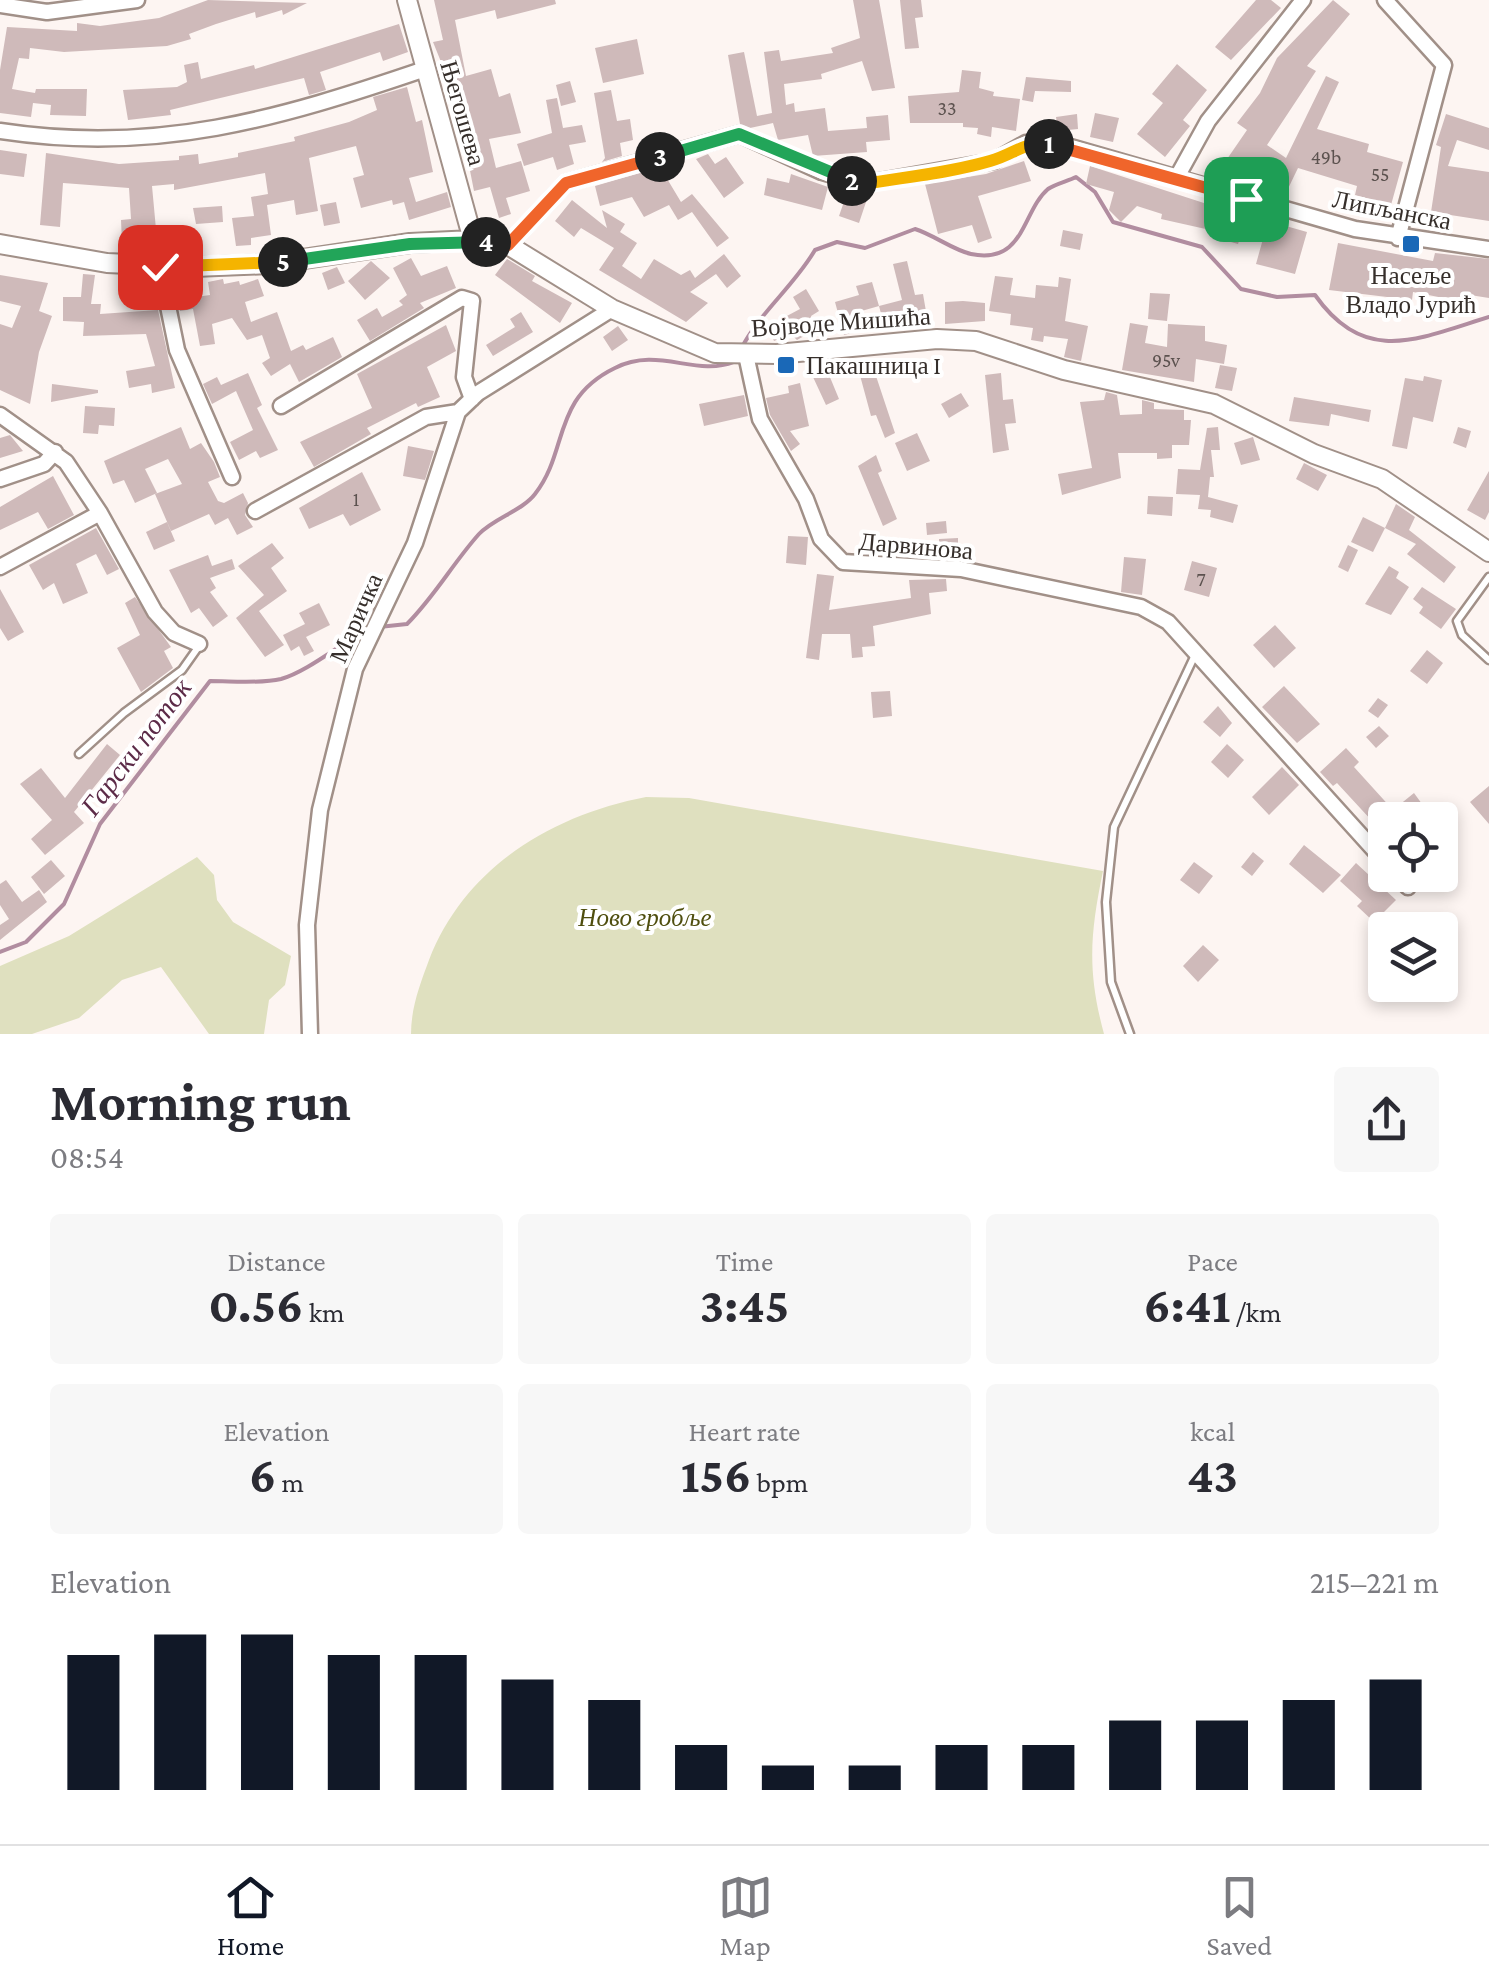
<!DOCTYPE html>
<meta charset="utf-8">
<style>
:root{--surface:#fff;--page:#f7f7f7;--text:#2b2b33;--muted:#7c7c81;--line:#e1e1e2;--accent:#111827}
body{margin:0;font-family:"Crimson Pro",serif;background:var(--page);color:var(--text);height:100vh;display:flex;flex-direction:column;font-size:38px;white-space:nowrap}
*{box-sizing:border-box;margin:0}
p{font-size:32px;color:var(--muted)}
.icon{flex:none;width:55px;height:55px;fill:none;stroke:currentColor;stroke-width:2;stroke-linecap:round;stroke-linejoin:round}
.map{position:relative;height:1034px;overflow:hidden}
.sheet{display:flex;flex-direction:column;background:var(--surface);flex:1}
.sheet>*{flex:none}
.tools{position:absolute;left:1368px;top:802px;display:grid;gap:20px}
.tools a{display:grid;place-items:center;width:90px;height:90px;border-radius:10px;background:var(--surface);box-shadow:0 5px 15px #0003;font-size:50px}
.pin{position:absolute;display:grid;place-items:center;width:85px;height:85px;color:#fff;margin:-42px;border-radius:20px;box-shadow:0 5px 15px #0006}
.km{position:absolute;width:50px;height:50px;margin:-25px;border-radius:50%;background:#222;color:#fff;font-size:28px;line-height:50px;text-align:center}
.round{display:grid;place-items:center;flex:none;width:105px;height:105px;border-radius:10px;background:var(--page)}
.summary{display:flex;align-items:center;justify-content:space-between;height:170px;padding:0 50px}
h1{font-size:55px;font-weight:700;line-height:75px}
.figures{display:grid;grid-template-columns:repeat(3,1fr);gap:15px;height:170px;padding:10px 50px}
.figures div{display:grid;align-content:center;border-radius:10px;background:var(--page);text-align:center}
.figures b{font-size:50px;font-weight:700}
.figures small{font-size:28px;font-weight:400}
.figures p{font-size:28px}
.chart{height:280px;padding:20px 50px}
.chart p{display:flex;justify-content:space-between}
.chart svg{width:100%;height:180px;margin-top:10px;stroke:var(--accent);stroke-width:6}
.tabs{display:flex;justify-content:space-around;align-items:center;height:140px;border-top:2px solid var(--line);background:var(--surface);font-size:28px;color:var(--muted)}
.tabs a{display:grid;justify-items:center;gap:5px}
.tabs .current{color:var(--accent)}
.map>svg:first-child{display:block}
.green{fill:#dfe0bf}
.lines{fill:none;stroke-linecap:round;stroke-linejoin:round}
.stream{stroke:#b18da0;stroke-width:4}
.building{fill:#cfbaba}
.service-casing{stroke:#a19088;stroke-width:11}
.minor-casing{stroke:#a19088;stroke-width:19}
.tertiary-casing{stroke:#a19088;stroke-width:22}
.service{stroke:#fff;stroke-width:6}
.minor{stroke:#fff;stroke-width:14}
.tertiary{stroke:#fff;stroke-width:18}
.split-1-casing{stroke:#fff;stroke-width:20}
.split-2-casing{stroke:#fff;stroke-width:20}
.split-3-casing{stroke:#fff;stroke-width:20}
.split-4-casing{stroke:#fff;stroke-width:20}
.split-5-casing{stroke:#fff;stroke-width:20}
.split-6-casing{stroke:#fff;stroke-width:20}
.split-1{stroke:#f0652b;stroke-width:12}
.split-2{stroke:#f5b400;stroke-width:12}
.split-3{stroke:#22a559;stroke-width:12}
.split-4{stroke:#f0652b;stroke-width:12}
.split-5{stroke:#22a559;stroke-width:12}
.split-6{stroke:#f5b400;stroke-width:12}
.poi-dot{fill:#1a68b7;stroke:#fff;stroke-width:4}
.labels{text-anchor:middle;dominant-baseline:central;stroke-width:8;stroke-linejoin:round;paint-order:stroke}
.number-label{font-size:20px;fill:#5c524f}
.street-label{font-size:25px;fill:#362f2b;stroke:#fff}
.poi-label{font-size:25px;fill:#362f2b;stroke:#fff}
.park-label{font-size:25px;font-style:italic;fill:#4f4e0e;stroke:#fff}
.water-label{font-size:28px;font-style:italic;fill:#5c2b48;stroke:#fff}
</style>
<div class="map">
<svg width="1489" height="1034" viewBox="0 0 1489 1034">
<rect width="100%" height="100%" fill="#fdf5f2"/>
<!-- green -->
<path class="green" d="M646 797 689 798 1103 871C1090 934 1087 971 1104 1034H411C411 1008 420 984 429 960 465 867 552 815 646 797Z
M197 857 214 875 217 900 233 922 291 956 285 985 269 1000 264 1034H209L161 967 122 980 79 1018 32 1034H0V966L69 936Z"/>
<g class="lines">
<!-- stream -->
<path class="stream" d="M741 349C760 312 794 286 815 250L837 242 865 248 915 229C934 235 953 250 971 254 1025 265 1022 211 1048 189 1055 184 1068 181 1076 177L1095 192 1113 222 1202 247 1241 289 1277 297 1315 295C1365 366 1418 339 1489 317
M379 627 407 624C435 596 453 563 479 534 494 518 522 511 535 494 569 451 551 399 615 368 658 346 695 377 734 362
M0 952 26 942 64 904 100 824 210 681C232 681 260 684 281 679 307 672 343 642 370 628"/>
</g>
<!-- building -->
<path class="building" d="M208 0 307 3 283 15 282 10 256 18 255 12 216 24 189 34 191 39 167 46 64 52 30 48 29 59 19 58 12 89 35 93 36 89H87L86 116 50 115 51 105 33 103 31 117 0 113V70L7 27 77 31V23L100 26 159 18Z
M434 0H555L556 4 497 19 495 10 455 20 466 76 491 69 499 97 510 93 521 133 489 139 496 168 521 161 530 191 506 198 511 214 499 218 490 187 474 191 462 130 468 129 433 42 443 40Z
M853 0H879L895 88 872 91 862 61 821 74 822 79 784 84 786 105 794 103 795 112 825 108 828 131 867 128 866 117 888 115 890 140 866 142 867 152 813 156 808 135 778 140 773 123 750 128 740 124 728 55 744 52 757 116 772 113 764 52 779 50 781 61 833 53 831 48 860 38Z
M900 0H921L923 17 915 18 919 48 905 49Z
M1256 0H1271L1281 8 1231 60 1215 47Z
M1333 0 1350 14 1307 66 1316 71 1267 145 1286 158 1326 76 1339 82 1317 129 1369 144 1367 152 1403 162 1391 205 1355 195 1357 186 1298 168 1284 197 1225 162 1247 130 1237 123 1260 93 1277 58Z
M399 24 408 52 383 61 380 52 320 72 326 90 309 95 304 78 170 110 171 115 128 120 123 90 177 87 187 82 184 65 198 62 201 79 254 65 255 69Z
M637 39 644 74 603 83 595 48Z
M1177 64 1207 90 1183 120 1190 126 1165 157 1137 134 1163 103 1152 94Z
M962 70 981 72 979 88 994 92 993 96 1020 99 1016 131 992 127 991 137 977 134 978 128 963 127V123H910L908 96 959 92Z
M1026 77 1071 81V92L1035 91 1033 102 1022 100Z
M570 81 576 102 561 106 556 85Z
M407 87 416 122 422 120 433 172 409 178 416 202 447 192 451 207 409 220 404 202 393 205 392 200 361 208 353 178 364 175 356 146 309 158 318 211 296 215 294 200 267 205 271 235 251 238V245L236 246 232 218 254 216 251 197 268 194 265 173 174 190V184L152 186 157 240 122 243 121 220 131 219 129 188 63 183 60 227 40 225 46 153 119 164 179 160V156L198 154 199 164 238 157V153L295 141 294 137 349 122 377 110 373 97Z
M611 90 617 121 630 119 633 140 620 143 622 156 602 162 605 158 594 93Z
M557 98 563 128 582 125 586 142 569 145 574 164 557 170 553 157 524 166 517 144 552 133 546 100Z
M1095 113 1119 118 1113 142 1090 137Z
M1077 114 1078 129 1058 131 1056 117Z
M1446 114 1489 128V150L1457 140 1448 166 1489 172V221L1431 212 1441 147 1436 145Z
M0 150 27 154 24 177 0 174Z
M708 154 715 164 726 157 744 183 724 198 696 159Z
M1024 161 1031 181 978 196 992 238 978 243 972 225 938 234 925 184 986 174Z
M1090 166 1247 217 1238 244 1217 238 1219 232 1161 219 1162 214 1137 206 1121 222 1109 210 1114 192 1086 184Z
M660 167 681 202 692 194 729 238 717 247 692 212 678 220 669 205 644 217 632 197 600 206 595 186Z
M791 174 828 187 822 210 764 195 767 178 789 183Z
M847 193 867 199 859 223 839 216Z
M572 200 607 228 602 210 625 224 620 232 637 243 622 266 641 279 654 259 681 275 690 270 695 278 724 254 741 276 727 288 716 274 690 292 708 303 686 322 599 270 614 248 581 228 574 237 555 221Z
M336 202 340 223 324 226 320 205Z
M222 206 223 222 196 224 193 208Z
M1268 221 1307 232 1295 274 1256 264Z
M1063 230 1083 234 1080 250 1060 246Z
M161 231 180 232 182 245H173L172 252 160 251Z
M1338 243 1433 261 1435 253 1489 259V298L1470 295 1469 303 1413 292 1412 300 1329 290Z
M411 258 421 276 447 266 456 288 420 303 424 308 370 341 357 320 377 308 382 317 403 305 399 301 407 295 393 268Z
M507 259 535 276 532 281 572 303 560 323 495 275Z
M371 261 390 278 365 300 348 281Z
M907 261 915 295 923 294 928 323 907 327 906 319 884 325 879 306 902 300 893 264Z
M337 267 345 283 328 290 322 273Z
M83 274 95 275 91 304H101L100 314 158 310 175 388 152 393 151 384 129 388 126 371 155 366 146 334 83 336 84 322 63 321V297H81Z
M0 275 48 283 39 311 52 316 39 352 30 404 0 390V324L12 328 21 306 0 301Z
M995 276 1013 278 1010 295 1035 298 1036 285 1058 287 1059 277 1071 279 1065 321 1088 326 1081 361 1064 357 1068 339 1044 336 1043 342 1031 340 1033 328 1010 325 1011 314 989 311Z
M223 279 224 284 239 281 240 285 258 279 264 296 245 302 251 322 277 312 291 351 303 345 306 350 333 337 342 357 299 382 290 364 271 376 262 363 270 358 262 335 247 340 232 318 212 324 215 344 200 346 193 309 180 311 175 288 187 287 189 298 210 295 208 282Z
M872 282 879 306 858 312 863 330 844 335 835 302 859 295 856 286Z
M806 289 819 311 811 316 813 331 797 340 791 334 774 341 768 326 800 309 793 297Z
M1150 293 1170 294 1167 321 1148 319Z
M963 301 985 303V321L945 324V302Z
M521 312 533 332 493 356 486 345 515 327 510 319Z
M1130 323 1148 326 1145 343 1167 347 1168 324 1205 326V341L1227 345 1224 364 1196 359 1194 382 1122 370Z
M446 325 456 351 427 367 440 397 418 407 416 403 367 428 371 434 314 467 300 442 372 408 357 374Z
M618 326 628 340 612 351 603 337Z
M872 364 895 433 885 438 876 415 871 416 858 368Z
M1220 365 1237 368 1232 391 1215 388Z
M827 370 839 399 826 405 813 377Z
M248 373 262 405 257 408 278 450 260 458 256 451 239 460 230 442 253 430 236 391 212 404 203 384 217 377 221 385Z
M1001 373 1003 400 1013 399 1016 423 1005 424 1009 450 993 453 985 375Z
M1424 376 1442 380 1433 422 1413 417 1407 449 1392 446 1405 378 1423 381Z
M800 383 809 426 790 431 800 444 791 451 770 415 766 398 789 393 788 386Z
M52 384 98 390V393L51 402Z
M1106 392 1117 395 1120 415 1142 414V400L1154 403V409L1184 410V420H1191L1189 445H1172V458L1157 459V453H1118L1121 478 1062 495 1058 474 1092 468 1080 402 1104 400Z
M961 393 969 406 949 418 941 404Z
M744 395 748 416 704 426 699 404Z
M1294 397 1371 410 1369 422 1331 414 1329 426 1289 421Z
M85 406 115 408 114 426 99 425 98 434 83 433Z
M181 427 190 449 201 443 214 462 220 477 208 482 218 501 224 503 243 493 248 503 245 515 253 527 237 535 228 518 215 525 209 514 171 531 155 494 182 484 168 459 145 469 157 493 135 503 124 480 113 484 104 461Z
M1218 427 1220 450H1211L1214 477H1210L1208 497 1238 505 1233 523 1210 517 1211 510 1198 509 1200 495 1176 494 1178 469 1200 470 1207 428Z
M1458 427 1471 431 1466 448 1453 443Z
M917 433 930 461 907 471 895 443Z
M10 435 23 451 0 458V438Z
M1253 437 1260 460 1241 465 1234 443Z
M408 446 434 451 425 480 403 476Z
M876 455 882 471 878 473 897 519 883 526 858 466Z
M1304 463 1327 475 1318 491 1296 479Z
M1489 471V512L1485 520 1467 510Z
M362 472 381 510 350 526 343 514 309 529 299 508Z
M53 476 74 515 48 529 38 512 0 530V507Z
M1148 496 1173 497 1172 516 1147 514Z
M1396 504 1415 517 1409 530 1456 567 1444 583 1407 554 1416 544 1385 528 1373 552 1351 542 1363 517 1385 528Z
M946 521 947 533 927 535 926 523Z
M167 522 175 541 154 550 146 532Z
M96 528 119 569 107 575 96 554 76 564 88 593 63 604 54 583 43 590 29 565Z
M788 536 808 537 806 565 786 563Z
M958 538V558L939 557V539Z
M272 543 284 558 271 568 287 591 259 611 284 645 265 657 236 618 264 595 238 566Z
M1348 545 1358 550 1348 572 1338 567Z
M208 555 212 566 232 559 235 569 210 578 216 588 210 592 228 616 213 627 199 608 191 613 169 570Z
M1124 557 1146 559 1142 595 1121 592Z
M1192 561 1217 568 1209 597 1184 590Z
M1389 566 1399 572 1396 578 1409 587 1391 615 1365 604Z
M817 574 834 576 829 610 911 598 909 580 946 579 947 591 929 593 931 614 873 626 875 646 862 647 863 657 852 658 850 634H822L819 660 806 658Z
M1422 587 1456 609 1441 629 1419 613 1423 607 1413 599Z
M0 589 24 632 8 641 0 628Z
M135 597 171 647 164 651 173 668 141 692 117 648 140 635 125 603Z
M319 603 330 625 306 637 314 651 304 656 299 646 291 651 283 635 305 624 299 613Z
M1275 625 1296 648 1274 668 1253 645Z
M1427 650 1443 663 1427 684 1410 671Z
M1284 686 1320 724 1297 743 1262 707Z
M890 691 892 716 873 718 871 692Z
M1378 698 1388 705 1378 718 1368 711Z
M1218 706 1232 723 1220 737 1203 722Z
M1379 726 1389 736 1376 748 1366 737Z
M107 744 120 755 74 812 84 823 45 855 31 839 52 820 20 784 41 768 65 798Z
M1227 744 1244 760 1228 778 1211 762Z
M1346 748 1359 762 1354 767 1393 810 1414 793 1422 804 1401 820H1385V835L1337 783 1333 786 1320 772Z
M1282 767 1299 785 1269 815 1252 797Z
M1489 786V824L1470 802Z
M1304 845 1341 875 1323 893 1289 864Z
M1253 852 1264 861 1252 876 1241 867Z
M51 860 65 876 44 894 31 877Z
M1194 862 1213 876 1199 894 1180 880Z
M1356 863 1396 900 1374 922 1357 906 1362 901 1340 881Z
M6 880 22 902 39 890 47 902 0 940V925L9 919 0 905V884Z
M1203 945 1219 960 1198 982 1183 966Z"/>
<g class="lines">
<defs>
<path id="service" d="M1489 577 1457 621 1462 635 1489 660
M79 754 124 713 182 670 199 646
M1130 1034 1111 982 1106 902 1114 827 1195 655"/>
<path id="minor" d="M1385 0 1444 65 1398 238
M0 5 47 12 137 0
M0 131C157 155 278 119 425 69
M1177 177 1208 121 1303 0
M508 245 566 183 739 134 822 172 863 184 994 161 1026 143 1063 145 1355 229 1489 249
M160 267 177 350 232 477
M746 355 760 419 806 499 821 539 843 562 961 569 1141 607 1168 622 1385 862
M281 406 462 298 472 301 464 377 472 399
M0 415 66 462 100 513 155 612 174 633 199 644
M0 479 44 464 55 452
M255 511 426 417 458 412
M0 567 100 513
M1397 875 1408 887
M310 1034 307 925 320 810 355 669 415 543 458 412 478 393 612 309"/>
<path id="tertiary" d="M407 0 473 240
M0 244 107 263 194 267 270 264 410 243 473 240 508 245 612 309 715 353 777 354 937 339 976 341 1064 370 1214 404 1314 454 1382 479 1489 552"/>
</defs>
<!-- service casing -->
<use href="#service" class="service-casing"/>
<!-- minor casing -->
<use href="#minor" class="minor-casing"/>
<!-- tertiary casing -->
<use href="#tertiary" class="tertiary-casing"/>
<!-- service -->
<use href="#service" class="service"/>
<!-- minor -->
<use href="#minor" class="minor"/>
<!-- tertiary -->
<use href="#tertiary" class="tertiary"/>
</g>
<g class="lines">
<defs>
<path id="split-1" d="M1049 144 1246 199"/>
<path id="split-2" d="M852 181 864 184C905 177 949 173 990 161 1016 154 1019 143 1049 144"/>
<path id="split-3" d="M660 157 739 134 852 181"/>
<path id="split-4" d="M486 242 508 245 566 183 660 157"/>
<path id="split-5" d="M283 262 410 244 486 242"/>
<path id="split-6" d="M160 267 283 262"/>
</defs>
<!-- split-1 casing -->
<use href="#split-1" class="split-1-casing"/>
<!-- split-2 casing -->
<use href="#split-2" class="split-2-casing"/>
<!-- split-3 casing -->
<use href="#split-3" class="split-3-casing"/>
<!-- split-4 casing -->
<use href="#split-4" class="split-4-casing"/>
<!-- split-5 casing -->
<use href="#split-5" class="split-5-casing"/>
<!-- split-6 casing -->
<use href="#split-6" class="split-6-casing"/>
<!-- split-1 -->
<use href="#split-1" class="split-1"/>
<!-- split-2 -->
<use href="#split-2" class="split-2"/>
<!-- split-3 -->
<use href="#split-3" class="split-3"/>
<!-- split-4 -->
<use href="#split-4" class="split-4"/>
<!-- split-5 -->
<use href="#split-5" class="split-5"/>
<!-- split-6 -->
<use href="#split-6" class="split-6"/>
</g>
<!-- markers -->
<g class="poi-dot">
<rect x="1401" y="234" width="20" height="20" rx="5"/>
<rect x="776" y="355" width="20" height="20" rx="5"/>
</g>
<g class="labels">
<!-- number labels -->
<g class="number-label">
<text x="947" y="108">33</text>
<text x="1326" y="157">49b</text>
<text x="1380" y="174">55</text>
<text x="1166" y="360">95v</text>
<text x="356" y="499">1</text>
<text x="1201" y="579">7</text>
</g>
<!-- street labels -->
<g class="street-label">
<text transform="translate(463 113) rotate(74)">Његошева</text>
<text transform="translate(1392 210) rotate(11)">Липљанска</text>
<text transform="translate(841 322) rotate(-4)">Војводе Мишића</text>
<text transform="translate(916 546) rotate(5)">Дарвинова</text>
<text transform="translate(356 618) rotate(-66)">Маричка</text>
</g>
<!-- poi labels -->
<g class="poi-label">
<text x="1411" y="275">Насеље<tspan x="1411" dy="29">Владо Јурић</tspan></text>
<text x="806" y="365" text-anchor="start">Пакашница I</text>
</g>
<!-- park labels -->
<g class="park-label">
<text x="645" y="917">Ново гробље</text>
</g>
<!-- water labels -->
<g class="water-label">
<text transform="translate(136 747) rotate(-53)">Гарски поток</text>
</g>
</g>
</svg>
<div class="tools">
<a><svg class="icon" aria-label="locate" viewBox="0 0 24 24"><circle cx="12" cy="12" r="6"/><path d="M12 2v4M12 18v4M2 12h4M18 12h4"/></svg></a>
<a><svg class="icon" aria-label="layers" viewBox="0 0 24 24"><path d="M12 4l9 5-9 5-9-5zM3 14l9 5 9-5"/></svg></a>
</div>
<div class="pin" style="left:1246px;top:199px;background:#1e9e55"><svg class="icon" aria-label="arrive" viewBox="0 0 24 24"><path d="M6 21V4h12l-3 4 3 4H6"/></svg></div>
<div class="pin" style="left:160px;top:267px;background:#d93025"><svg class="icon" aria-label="check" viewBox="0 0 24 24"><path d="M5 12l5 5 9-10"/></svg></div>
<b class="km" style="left:1049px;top:144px">1</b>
<b class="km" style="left:852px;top:181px">2</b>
<b class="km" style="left:660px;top:157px">3</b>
<b class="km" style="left:486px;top:242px">4</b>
<b class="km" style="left:283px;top:262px">5</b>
</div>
<section class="sheet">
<div class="summary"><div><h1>Morning run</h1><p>08:54</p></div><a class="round"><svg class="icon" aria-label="share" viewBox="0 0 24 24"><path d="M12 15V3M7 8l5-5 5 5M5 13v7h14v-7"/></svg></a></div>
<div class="figures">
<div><p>Distance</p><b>0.56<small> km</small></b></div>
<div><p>Time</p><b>3:45</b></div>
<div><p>Pace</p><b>6:41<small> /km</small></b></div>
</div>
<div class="figures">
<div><p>Elevation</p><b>6<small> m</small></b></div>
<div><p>Heart rate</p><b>156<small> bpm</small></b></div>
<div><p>kcal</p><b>43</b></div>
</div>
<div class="chart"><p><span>Elevation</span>215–221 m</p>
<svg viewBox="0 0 160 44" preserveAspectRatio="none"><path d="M5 44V11M15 44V6M25 44V6M35 44V11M45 44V11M55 44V17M65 44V22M75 44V33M85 44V38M95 44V38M105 44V33M115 44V33M125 44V27M135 44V27M145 44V22M155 44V17"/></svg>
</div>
</section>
<nav class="tabs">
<a class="current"><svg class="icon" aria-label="home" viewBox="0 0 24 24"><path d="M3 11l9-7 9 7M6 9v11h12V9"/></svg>Home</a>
<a><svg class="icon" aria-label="map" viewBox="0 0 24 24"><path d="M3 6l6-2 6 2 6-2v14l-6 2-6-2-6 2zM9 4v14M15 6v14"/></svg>Map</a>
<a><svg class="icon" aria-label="saved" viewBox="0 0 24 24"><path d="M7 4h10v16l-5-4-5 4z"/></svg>Saved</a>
</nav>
